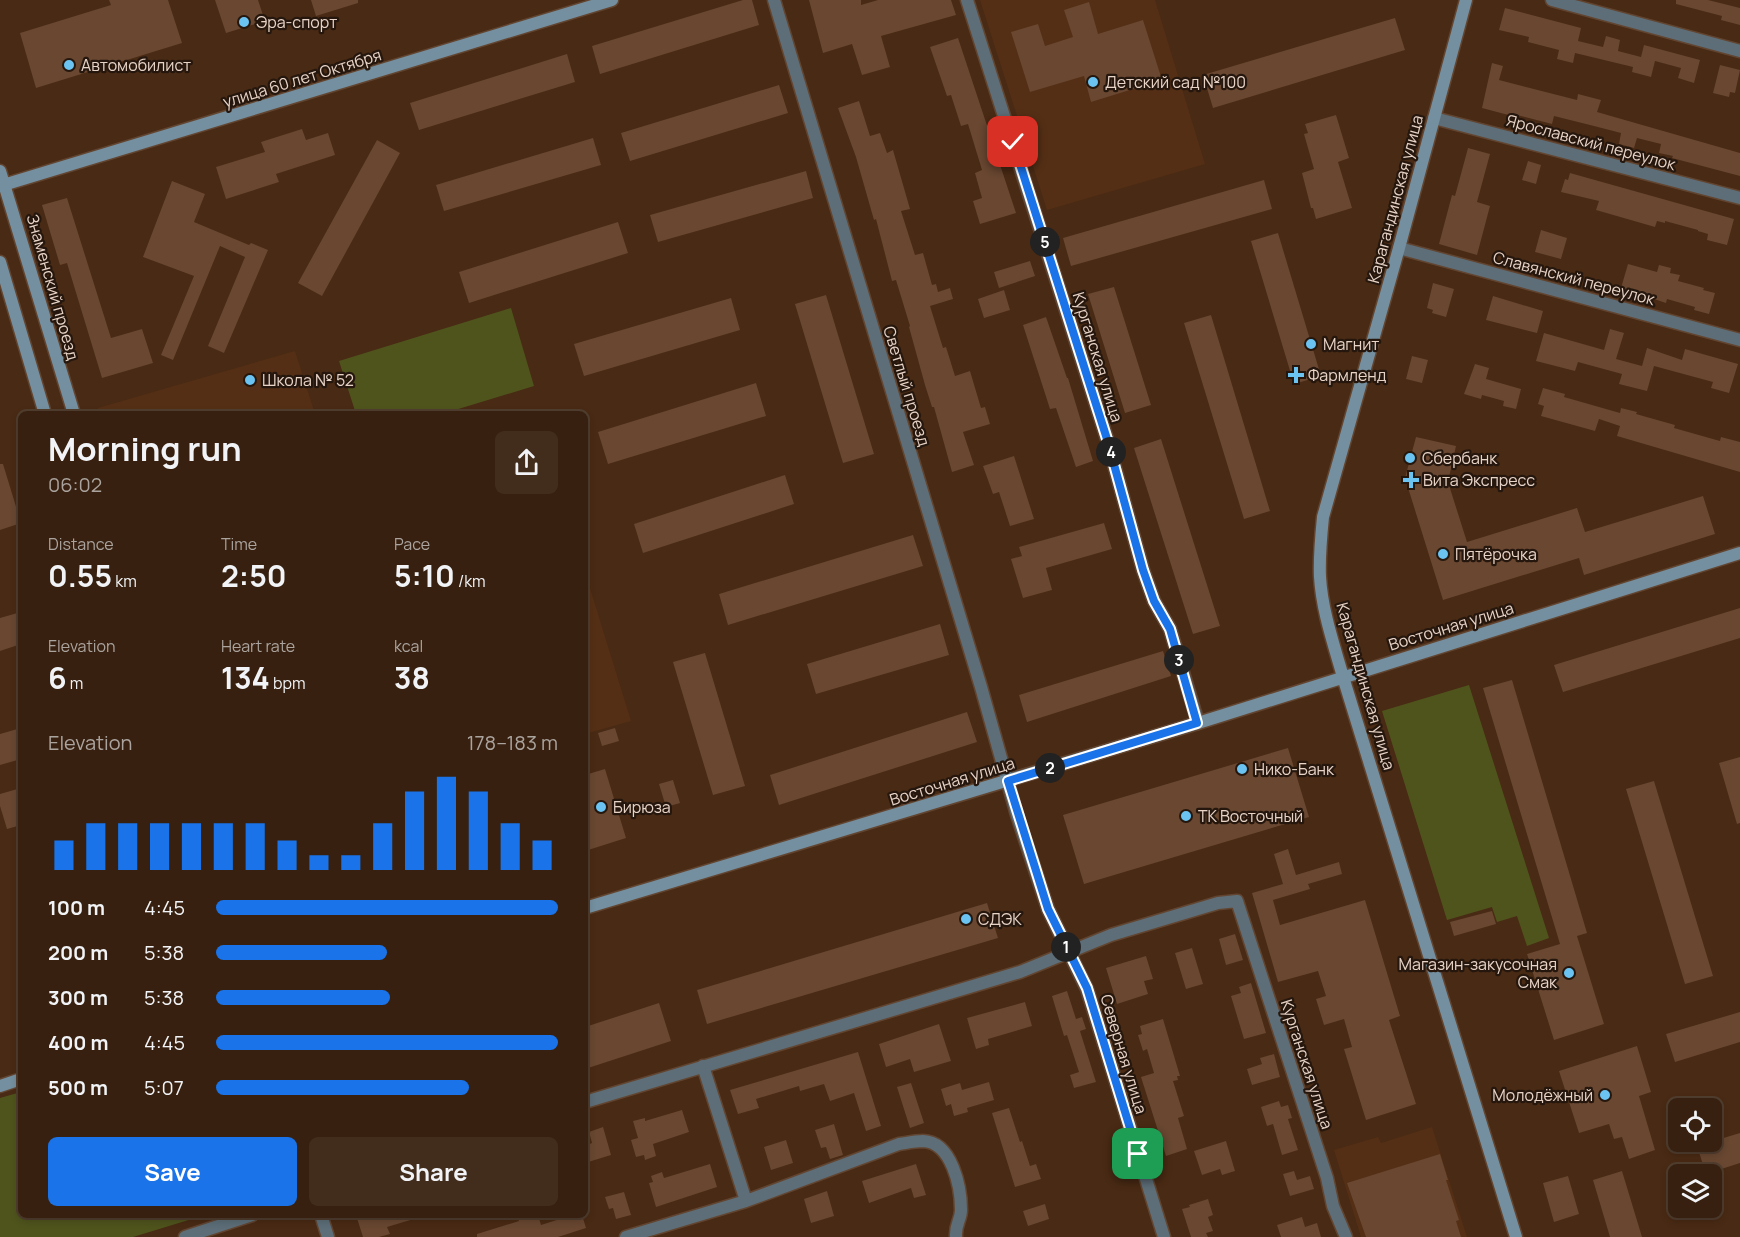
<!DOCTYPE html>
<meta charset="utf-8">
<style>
:root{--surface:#37200f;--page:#422d1d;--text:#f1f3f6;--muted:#aaa39e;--line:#513e2f;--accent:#1a73e8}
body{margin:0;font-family:Manrope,sans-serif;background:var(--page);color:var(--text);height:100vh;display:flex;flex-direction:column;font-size:22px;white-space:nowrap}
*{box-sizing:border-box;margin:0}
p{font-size:20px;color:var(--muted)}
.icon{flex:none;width:33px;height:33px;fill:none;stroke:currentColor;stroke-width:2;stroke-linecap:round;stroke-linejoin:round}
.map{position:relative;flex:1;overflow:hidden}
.side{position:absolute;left:18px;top:411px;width:570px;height:807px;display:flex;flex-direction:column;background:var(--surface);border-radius:9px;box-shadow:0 3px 9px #0003,0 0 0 2px var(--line)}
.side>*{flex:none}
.controls{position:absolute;left:1668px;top:1098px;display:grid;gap:12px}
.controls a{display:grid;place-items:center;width:54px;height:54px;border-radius:9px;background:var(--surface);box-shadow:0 3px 9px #0003,0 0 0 2px var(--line);font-size:30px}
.pin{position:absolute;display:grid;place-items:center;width:51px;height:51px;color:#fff;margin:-26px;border-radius:12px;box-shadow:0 3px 9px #0006}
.km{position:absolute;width:30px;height:30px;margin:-15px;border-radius:50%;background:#222;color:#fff;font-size:16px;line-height:30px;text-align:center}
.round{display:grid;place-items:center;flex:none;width:63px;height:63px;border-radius:9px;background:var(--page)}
.headline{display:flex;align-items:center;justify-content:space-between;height:102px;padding:0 30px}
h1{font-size:33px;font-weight:700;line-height:45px}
.stats{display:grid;grid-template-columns:repeat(3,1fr);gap:9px;height:102px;padding:6px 30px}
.stats div{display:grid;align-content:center}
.stats b{font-size:30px;font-weight:700}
.stats small{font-size:16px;font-weight:400}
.stats p{font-size:16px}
.chart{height:168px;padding:12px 30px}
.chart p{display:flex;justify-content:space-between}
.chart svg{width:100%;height:108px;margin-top:6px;stroke:var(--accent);stroke-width:6}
.button{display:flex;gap:12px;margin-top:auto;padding:12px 30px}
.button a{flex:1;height:69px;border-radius:9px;background:var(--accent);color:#fff;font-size:24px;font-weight:700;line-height:69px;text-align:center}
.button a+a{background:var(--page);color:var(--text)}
ul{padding:0 30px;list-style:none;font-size:20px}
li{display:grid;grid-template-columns:96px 72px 1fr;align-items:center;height:45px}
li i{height:15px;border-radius:8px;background:var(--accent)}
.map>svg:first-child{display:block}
.built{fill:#542f15}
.green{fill:#4f541d}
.building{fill:#694731}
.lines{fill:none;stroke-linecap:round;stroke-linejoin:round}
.minor-casing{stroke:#624531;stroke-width:15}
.secondary-casing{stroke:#624531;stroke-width:15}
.minor{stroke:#5d6e78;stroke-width:12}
.secondary{stroke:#748f9f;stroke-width:12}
.route-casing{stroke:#fff;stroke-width:12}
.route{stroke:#1a73e8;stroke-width:8}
.poi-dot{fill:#6bc3f2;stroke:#25170d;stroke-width:2}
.labels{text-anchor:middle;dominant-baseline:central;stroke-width:4.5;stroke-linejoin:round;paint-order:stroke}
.poi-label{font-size:16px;fill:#e8d3c7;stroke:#25170d;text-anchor:start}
.street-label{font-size:16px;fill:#e8d3c7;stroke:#25170d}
</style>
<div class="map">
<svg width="1740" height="1237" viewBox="0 0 1740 1237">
<rect width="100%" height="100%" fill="#492a14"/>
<!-- built -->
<path class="built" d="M980 0H1155L1205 164 1047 210Z
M295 351 315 414H100L98 408Z
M585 572 631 721 585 734Z
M1432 1127 1467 1237H1361L1334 1150 1378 1137 1381 1143Z"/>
<!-- green -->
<path class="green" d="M511 308 534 386 442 414H356L339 361Z
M1469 685 1549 938 1527 946 1517 916 1497 922 1492 907 1447 920 1382 711Z
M21 1092V1215H205L133 1237H0V1098Z"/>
<!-- building -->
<path class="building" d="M109 0H168L182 43 36 88 20 33 111 5Z
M215 0H258L265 21 226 33Z
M311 0H358V3L316 16Z
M743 0H752L759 25 600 74 592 46Z
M809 0H861V5L878 0H951L956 15 881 36 890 67 862 75 852 44 823 53Z
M1676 0H1708L1740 8V25L1721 20 1722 16 1676 4Z
M1089 2 1098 34 1143 20 1162 80 1091 102 1084 76 1030 92 1011 32 1038 24 1045 46 1073 37 1064 10Z
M1505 8 1581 28 1578 41 1603 47 1606 36 1620 40 1618 51 1641 57 1644 45 1700 60 1694 83 1678 78 1681 68 1655 61 1651 77 1632 72 1633 67 1575 53 1573 63 1557 59 1559 50 1528 42 1529 37 1499 30Z
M1395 18 1405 50 1213 108 1203 75Z
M958 38 1016 213 980 224 973 201 982 198 975 173 982 170 968 124 961 126 951 95 947 96 930 47Z
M567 54 575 82 419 130 410 103Z
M1492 63 1503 66 1499 80 1577 100 1578 94 1601 100 1597 112 1740 153V176L1672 158 1673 156 1659 153 1661 144 1637 138 1634 148 1619 144 1621 133 1594 126 1554 116 1552 124 1517 115 1516 117 1482 108Z
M1720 65 1740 70 1735 93 1730 92 1729 97 1713 93Z
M779 85 788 113 630 161 621 133Z
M859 101 870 136 880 133 887 153 893 150 910 209 901 211 915 255 923 253 932 285 936 284 938 292 950 288 953 299 930 306 943 348 946 347 955 376 970 371 981 408 985 407 990 424 963 432 974 465 952 472 934 407H932L925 385 909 327 910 326 896 280 892 281 876 219 874 220 856 157 838 108Z
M1336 115 1349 158 1338 162 1352 208 1316 219 1313 208H1311L1302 173 1314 169 1304 134 1308 133 1305 124Z
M302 129 306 140 328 133 335 155 276 174 279 182 226 199 216 167 265 152 261 142Z
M593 138 601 165 444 211 436 185Z
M377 140 400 153 322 296 298 283Z
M1468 148 1490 154 1477 202 1490 206 1477 255 1439 244 1452 195 1455 196Z
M1528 161 1541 165 1536 184 1522 180Z
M806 171 813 198 658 242 650 215Z
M1570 173 1734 219 1727 245 1707 240 1708 234 1698 231V230L1665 221V223L1657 221 1655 227 1596 210 1599 201 1561 192 1565 179 1568 180Z
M1264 180 1272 209 1071 266 1063 238Z
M172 181 205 194 194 222 249 245 251 243 268 250 224 353 208 346 245 257 220 246 173 360 161 355 194 276 143 257Z
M67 198 111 338 142 329 153 363 102 378 67 263 60 265 42 205Z
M618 222 628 253 469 303 459 272Z
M1541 230 1567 238 1561 259 1535 252Z
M1278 233 1321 376 1294 384 1251 241Z
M1030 261 1035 276 999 288 994 272Z
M1628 264 1657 272 1659 265 1671 268 1670 273 1680 275 1678 281 1704 288 1703 290 1715 293 1709 314 1694 310 1695 307 1667 299 1666 303 1621 288Z
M1433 283 1454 289 1446 317 1432 313 1433 310 1427 308Z
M1114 287 1151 405 1125 413 1088 294Z
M1004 290 1010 310 984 318 978 299Z
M826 295 874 454 843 463 795 304Z
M1493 296 1543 311 1537 333 1486 320Z
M731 298 740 330 584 376 574 344Z
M1211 315 1270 511 1244 519 1184 323Z
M1046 317 1067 378H1068L1093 461 1076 467 1056 408 1050 409 1023 325Z
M1610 329 1624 333 1616 359 1642 366 1647 348 1682 360 1685 349 1738 364 1729 393 1711 388 1713 382 1654 366 1647 391 1619 384 1622 374 1578 362 1575 371 1536 361 1544 333 1604 350Z
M1412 356 1428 360 1422 383 1406 379Z
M1475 364 1489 368 1486 379 1521 389 1516 409 1503 406 1504 401 1482 395 1481 399 1464 394Z
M756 383 766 416 608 464 598 432Z
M1543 388 1565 394 1564 397 1620 413 1621 408 1637 412 1636 414 1675 425 1674 428 1720 441 1721 437 1740 442V472L1617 436 1620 426 1599 419 1595 431 1541 416 1544 406 1538 404Z
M1416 437 1456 446 1448 482 1467 542 1577 508 1585 532 1703 496 1715 534 1584 575 1579 558 1443 600 1405 478Z
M1161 439 1220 626 1193 634 1134 448Z
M1014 456 1034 519 1010 526 999 492 993 494 983 466Z
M0 464H3L21 523 0 530Z
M785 475 794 504 643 553 634 524Z
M1104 523 1112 549 1046 568 1052 590 1023 598 1011 559 1022 556 1019 547Z
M913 535 923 566 728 625 719 594Z
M1740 608V638L1563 692 1554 665Z
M21 612V644L0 651V618Z
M940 624 949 655 816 694 807 664Z
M1163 651 1171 676 1027 722 1019 695Z
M705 653 745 786 713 795 673 662Z
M1512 680 1587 933 1577 936 1604 1024 1554 1040 1527 954 1560 944 1483 688Z
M967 712 977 742 779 805 770 775Z
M21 728V759L0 765V734Z
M615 728 619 741 602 746 598 733Z
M1288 748 1309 817 1084 884 1063 815Z
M1740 757V823L1737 824 1719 763Z
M605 769 626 838 585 851V775Z
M673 780 680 803 666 807 659 784Z
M1654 781 1713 976 1685 984 1626 789Z
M21 788V825L7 829 0 806V794Z
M1288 849 1296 875 1339 862 1342 874 1308 884 1310 889 1273 900 1280 925 1365 900 1400 1016 1389 1020 1416 1104 1366 1120 1344 1049 1352 1047 1344 1019 1324 1025 1316 999 1326 996 1318 971 1278 982 1252 893 1283 884 1274 854Z
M987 903 998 938 707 1024 697 990Z
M1492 911 1496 924 1454 936 1450 922Z
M1235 934 1243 960 1226 965 1219 939Z
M1192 948 1203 984 1186 989 1175 953Z
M1146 956 1153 979 1144 981 1148 994 1117 1004 1106 968Z
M1251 983 1266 1033 1244 1039 1231 996 1241 993 1239 987Z
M1067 991 1076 1019 1082 1017 1086 1029 1080 1031 1096 1082 1074 1088 1070 1075 1079 1072 1067 1035 1064 1036 1052 996Z
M1025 1002 1032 1026 988 1039 989 1045 976 1049 967 1018Z
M659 1003 671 1041 585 1069V1027Z
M1740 1012V1042L1675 1062 1666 1034Z
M1163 1019 1180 1076H1177L1178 1080 1173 1081 1184 1116 1178 1118 1187 1149 1166 1156 1141 1077 1154 1073 1147 1049 1143 1051 1138 1035 1142 1034 1140 1026Z
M939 1024 951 1061 914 1072 910 1059 886 1067 879 1044Z
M1637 1046 1651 1092 1639 1096 1655 1150 1629 1159 1622 1137 1614 1139 1609 1124 1579 1133 1559 1071Z
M858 1052 881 1126 866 1131 854 1093 830 1101 824 1084 800 1091 799 1086 756 1099 759 1108 738 1114 730 1090Z
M1274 1054 1280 1077 1252 1085 1247 1069 1262 1064 1260 1058Z
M989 1082 994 1100 967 1108 968 1112 954 1116 951 1104 946 1106 941 1089 960 1083 962 1090Z
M911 1083 924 1123 910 1128 897 1087Z
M1279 1101 1281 1107 1288 1105 1292 1118 1288 1119 1298 1150 1282 1155 1273 1124 1267 1126 1261 1107Z
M1009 1108 1020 1142 1022 1141 1030 1166 1036 1164 1041 1179 1015 1187 992 1113Z
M682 1110 689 1132 653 1144 656 1156 645 1160 644 1155 636 1157 631 1140 638 1138 633 1121 645 1118V1121Z
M834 1124 843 1155 830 1159 826 1147 821 1148 815 1130Z
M603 1127 611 1155 585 1163V1146L592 1143 589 1132Z
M1740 1133V1163L1706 1174 1697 1146Z
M786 1140 793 1163 771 1170 764 1147Z
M1226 1141 1235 1171 1222 1175 1220 1169 1202 1175 1194 1151Z
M1440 1154 1448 1180H1446L1459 1220 1456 1221 1461 1237H1366L1347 1183Z
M710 1164 717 1187 656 1207 649 1183 653 1182 651 1176 662 1172 664 1178Z
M916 1164 926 1195 914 1198 911 1188 869 1203 862 1181Z
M1294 1171 1297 1180 1310 1176 1314 1189 1290 1196 1283 1174Z
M1622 1171 1642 1237H1610L1593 1180Z
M1568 1176 1579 1214 1554 1222 1543 1183Z
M827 1191 834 1216 811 1223 804 1199Z
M624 1192 631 1215 616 1219 613 1208 609 1209 605 1197Z
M1208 1199 1213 1215 1208 1217 1213 1231 1206 1233 1208 1237H1191L1182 1209 1190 1207 1189 1205Z
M1045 1204 1049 1219 1028 1226 1023 1211Z
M356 1215H416L417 1218 387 1227 390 1234 379 1237H363Z
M517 1215H538L541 1225 563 1218 562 1215H582L586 1228 558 1237H477V1234L519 1221Z
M1302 1217 1305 1227 1317 1223 1321 1237H1281L1277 1225Z"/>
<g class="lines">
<defs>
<path id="minor" d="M774 0 981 687 1017 815 1048 909 1087 989 1164 1237
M967 0 1107 439 1143 570 1154 601 1170 629 1198 723
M1552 0 1740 51
M1434 118 1740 198
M1399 248 1740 340
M703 1066 746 1201
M585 1102 1020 972 1111 935 1218 903 1237 901 1327 1178 1333 1206 1346 1237
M321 1215 328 1237
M185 1237 252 1215
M626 1237 746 1201 899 1144C906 1143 915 1141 923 1141 952 1142 961 1187 961 1210 961 1220 955 1224 956 1237"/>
<path id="secondary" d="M1466 0 1399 248 1323 517C1321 537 1319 557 1320 577 1322 611 1334 645 1343 677L1516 1237
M0 171 74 414
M0 186 612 0
M0 262 45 414
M585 908 1198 723 1740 553
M0 1086 21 1079"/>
</defs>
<!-- minor casing -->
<use href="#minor" class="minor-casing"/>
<!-- secondary casing -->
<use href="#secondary" class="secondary-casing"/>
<!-- minor -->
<use href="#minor" class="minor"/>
<!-- secondary -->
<use href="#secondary" class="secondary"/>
</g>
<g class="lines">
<defs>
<path id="route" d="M1013 142 1107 439 1143 570 1154 601 1170 629 1197 723 1008 781 1048 909 1087 988 1138 1154"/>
</defs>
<!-- route casing -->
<use href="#route" class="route-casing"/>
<!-- route -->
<use href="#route" class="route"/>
</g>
<!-- markers -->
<g class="poi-dot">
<circle cx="244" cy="22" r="6"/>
<circle cx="69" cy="65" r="6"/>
<circle cx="1093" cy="82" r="6"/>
<circle cx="1311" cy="344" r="6"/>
<path d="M1293 366h6v6h6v6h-6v6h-6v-6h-6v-6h6z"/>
<circle cx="250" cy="380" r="6"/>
<circle cx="1410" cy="458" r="6"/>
<path d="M1408 471h6v6h6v6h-6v6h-6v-6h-6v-6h6z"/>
<circle cx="1443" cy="554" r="6"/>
<circle cx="1242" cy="769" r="6"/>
<circle cx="601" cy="807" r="6"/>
<circle cx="1186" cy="816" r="6"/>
<circle cx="966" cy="919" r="6"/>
<circle cx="1569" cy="973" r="6"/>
<circle cx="1605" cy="1095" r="6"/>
</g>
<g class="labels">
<!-- poi labels -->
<g class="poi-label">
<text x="256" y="22">Эра-спорт</text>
<text x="81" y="65">Автомобилист</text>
<text x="1105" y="82">Детский сад №100</text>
<text x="1323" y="344">Магнит</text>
<text x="1308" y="375">Фармленд</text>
<text x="262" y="380">Школа № 52</text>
<text x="1422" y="458">Сбербанк</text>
<text x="1423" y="480">Вита Экспресс</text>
<text x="1455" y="554">Пятёрочка</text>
<text x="1254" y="769">Нико-Банк</text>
<text x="613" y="807">Бирюза</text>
<text x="1198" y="816">ТК Восточный</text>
<text x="978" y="919">СДЭК</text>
<text x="1557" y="964" text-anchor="end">Магазин-закусочная<tspan x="1557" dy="18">Смак</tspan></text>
<text x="1593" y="1095" text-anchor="end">Молодёжный</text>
</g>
<!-- street labels -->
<g class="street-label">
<text transform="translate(302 78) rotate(-17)">улица 60 лет Октября</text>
<text transform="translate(1591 142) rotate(15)">Ярославский переулок</text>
<text transform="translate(1395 199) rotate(-75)">Карагандинская улица</text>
<text transform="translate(1574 278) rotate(15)">Славянский переулок</text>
<text transform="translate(53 287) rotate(74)">Знаменский проезд</text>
<text transform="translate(1098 357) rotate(73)">Курганская улица</text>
<text transform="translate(907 386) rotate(73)">Светлый проезд</text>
<text transform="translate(1451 626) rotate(-17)">Восточная улица</text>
<text transform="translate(1366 686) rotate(74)">Карагандинская улица</text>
<text transform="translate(952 781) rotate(-17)">Восточная улица</text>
<text transform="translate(1124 1054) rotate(73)">Северная улица</text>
<text transform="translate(1307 1064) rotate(72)">Курганская улица</text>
</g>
</g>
</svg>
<div class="controls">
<a><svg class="icon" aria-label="locate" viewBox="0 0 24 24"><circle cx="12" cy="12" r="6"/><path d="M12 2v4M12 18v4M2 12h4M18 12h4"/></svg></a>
<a><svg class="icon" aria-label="layers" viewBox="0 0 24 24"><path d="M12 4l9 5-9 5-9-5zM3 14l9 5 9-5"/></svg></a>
</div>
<div class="pin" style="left:1138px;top:1154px;background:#1e9e55"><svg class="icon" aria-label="arrive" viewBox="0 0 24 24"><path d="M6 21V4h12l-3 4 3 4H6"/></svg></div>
<div class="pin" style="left:1013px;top:142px;background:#d93025"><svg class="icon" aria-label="check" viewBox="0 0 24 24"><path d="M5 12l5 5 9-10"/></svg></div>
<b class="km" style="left:1066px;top:947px">1</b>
<b class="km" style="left:1050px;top:768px">2</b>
<b class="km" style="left:1179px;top:660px">3</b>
<b class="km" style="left:1111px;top:452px">4</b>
<b class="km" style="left:1045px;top:242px">5</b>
<section class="side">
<div class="headline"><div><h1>Morning run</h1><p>06:02</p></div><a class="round"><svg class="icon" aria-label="share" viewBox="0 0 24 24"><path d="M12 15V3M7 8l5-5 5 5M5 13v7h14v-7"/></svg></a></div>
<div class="stats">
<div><p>Distance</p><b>0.55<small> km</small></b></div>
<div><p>Time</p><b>2:50</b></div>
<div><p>Pace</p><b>5:10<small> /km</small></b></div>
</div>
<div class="stats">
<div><p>Elevation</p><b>6<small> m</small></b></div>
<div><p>Heart rate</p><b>134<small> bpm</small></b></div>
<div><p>kcal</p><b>38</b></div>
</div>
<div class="chart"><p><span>Elevation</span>178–183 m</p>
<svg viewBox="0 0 160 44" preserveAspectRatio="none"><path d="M5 44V32M15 44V25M25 44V25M35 44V25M45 44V25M55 44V25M65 44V25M75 44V32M85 44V38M95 44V38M105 44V25M115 44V12M125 44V6M135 44V12M145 44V25M155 44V32"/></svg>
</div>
<ul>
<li><b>100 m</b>4:45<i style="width:100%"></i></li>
<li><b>200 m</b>5:38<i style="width:50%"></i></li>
<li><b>300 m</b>5:38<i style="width:51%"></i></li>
<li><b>400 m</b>4:45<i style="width:100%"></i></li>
<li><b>500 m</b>5:07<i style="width:74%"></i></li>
</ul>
<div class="button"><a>Save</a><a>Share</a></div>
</section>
</div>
